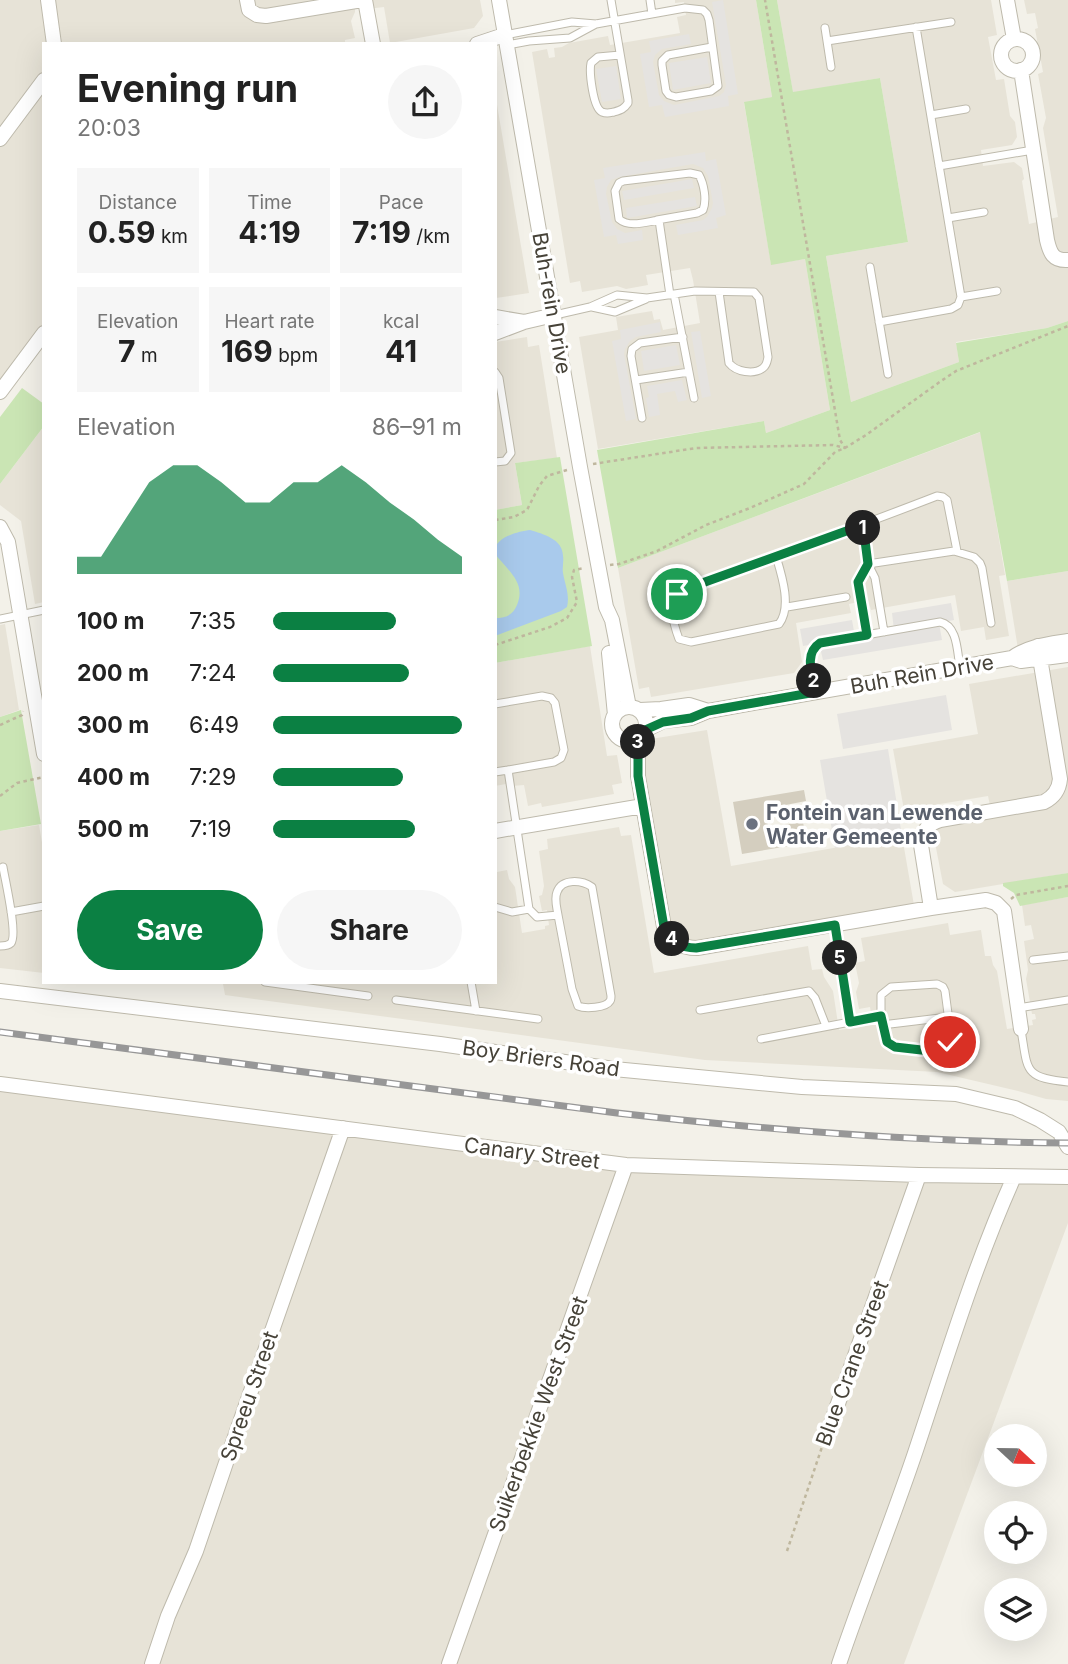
<!DOCTYPE html>
<meta charset="utf-8">
<style>
:root{--surface:#fff;--page:#f6f6f6;--text:#222;--muted:#767676;--accent:#0b8043}
body{margin:0;font-family:Inter,sans-serif;background:var(--page);color:var(--text);height:100vh;display:flex;flex-direction:column;font-size:26px;white-space:nowrap}
*{box-sizing:border-box;margin:0}
p{font-size:23px;color:var(--muted)}
.icon{flex:none;width:38px;height:38px;fill:none;stroke:currentColor;stroke-width:2;stroke-linecap:round;stroke-linejoin:round}
.map{position:relative;flex:1;overflow:hidden}
.drawer{position:absolute;left:42px;top:42px;width:455px;height:942px;display:flex;flex-direction:column;background:var(--surface);border-radius:0px;box-shadow:0 7px 28px #0002}
.drawer>*{flex:none}
.needle{width:46px;rotate:112deg}
.tools{position:absolute;left:984px;top:1424px;display:grid;gap:14px}
.tools a{display:grid;place-items:center;width:63px;height:63px;border-radius:50%;background:var(--surface);box-shadow:0 7px 28px #0002;font-size:35px}
.pin{position:absolute;display:grid;place-items:center;width:60px;height:60px;color:#fff;margin:-30px;border:4px solid #fff;border-radius:50%;box-shadow:0 2px 7px #0007}
.km{position:absolute;width:35px;height:35px;margin:-18px;border-radius:50%;background:#222;color:#fff;font-size:19px;line-height:35px;text-align:center}
.round{display:grid;place-items:center;flex:none;width:74px;height:74px;border-radius:37px;background:var(--page)}
.summary{display:flex;align-items:center;justify-content:space-between;height:119px;padding:0 35px}
h1{font-size:38px;font-weight:700;line-height:52px}
.stats{display:grid;grid-template-columns:repeat(3,1fr);gap:10px;height:119px;padding:7px 35px}
.stats div{display:grid;align-content:center;border-radius:0px;background:var(--page);text-align:center}
.stats b{font-size:30px;font-weight:700}
.stats small{font-size:19px;font-weight:400}
.stats p{font-size:19px}
.chart{height:196px;padding:14px 35px}
.chart p{display:flex;justify-content:space-between}
.chart svg{width:100%;height:126px;margin-top:7px;fill:var(--accent);opacity:.7}
.primary-button{display:flex;gap:14px;margin-top:auto;padding:14px 35px}
.primary-button a{flex:1;height:80px;border-radius:42px;background:var(--accent);color:#fff;font-size:28px;font-weight:700;line-height:80px;text-align:center}
.primary-button a+a{background:var(--page);color:var(--text)}
ul{padding:0 35px;list-style:none;font-size:23px}
li{display:grid;grid-template-columns:112px 84px 1fr;align-items:center;height:52px}
li i{height:18px;border-radius:9px;background:var(--accent)}
.map>svg:first-child{display:block}
.residential{fill:#e7e3d7}
.green{fill:#cae5b4}
.parking{fill:#e5e3e0}
.water{fill:#a9caec}
.building{fill:#d4cebf}
.lines{fill:none;stroke-linecap:round;stroke-linejoin:round}
.lane-casing{stroke:#bebaac;stroke-width:9}
.street-casing{stroke:#bebaac;stroke-width:16}
.path{stroke:#bfb79e;stroke-width:2.5;stroke-dasharray:3.5 3.5;stroke-linecap:butt}
.lane{stroke:#fff;stroke-width:7}
.street{stroke:#fff;stroke-width:14}
.rail-casing{stroke:#979797;stroke-width:7}
.rail{stroke:#fff;stroke-width:4.5;stroke-dasharray:13;stroke-linecap:butt}
.route-casing{stroke:#fff;stroke-width:14}
.route{stroke:#0b8043;stroke-width:9}
.worship-dot{fill:#6b7280;stroke:#fff;stroke-width:2.5}
.labels{text-anchor:middle;dominant-baseline:central;stroke-width:7;stroke-linejoin:round;paint-order:stroke}
.street-label{font-size:21px;fill:#464238;stroke:#fff}
.worship-label{font-size:21px;font-weight:bold;fill:#5b616d;stroke:#fff;text-anchor:start}
</style>
<div class="map">
<svg width="1068" height="1664" viewBox="0 0 1068 1664">
<rect width="100%" height="100%" fill="#f3f1e9"/>
<!-- residential -->
<path class="residential" d="M0 0H480L483 16 474 28 390 43 384 7 367 9 366 6 355 8V12L351 21 355 38 345 40V44H44V331L0 391Z
M675 0H756L772 97 744 103 771 264 805 259 830 410 766 433 764 421 598 449 579 337 618 330 616 317 652 311 654 320 660 319 663 330 700 323 693 280 690 268 646 275 648 285 626 289 617 286 582 292 580 281 570 283 532 52 547 49 549 58 555 57 554 48 562 47 569 43 608 36 610 45 680 33 677 17 686 15 684 2 675 3Z
M777 0H991L997 35 988 37 996 80 1004 79 1010 116 1015 122 1017 137 1012 145 981 150 983 166 1014 162 1022 168 1024 179 1022 181 1029 224 1058 217 1043 128 1046 118 1038 74 1043 72 1035 29 1038 28 1035 13 1027 14 1024 0H1068V321L1047 328 956 342 959 362 851 402 826 256 908 242 880 78 793 93Z
M495 93 529 293 496 298 497 307 495 308Z
M527 337 528 347 539 345 557 458 515 463 522 505 495 510V342Z
M44 426V602L35 604 21 521 0 505V484Z
M981 432 1005 575 999 576 1009 636 986 640 984 627 961 631 955 595 871 610 868 600 849 604 851 613 796 623 802 662 794 673 651 697 649 687 639 689 618 568Z
M1068 571V640L1018 649 1007 581Z
M5 624 19 710 0 717V625Z
M590 646 607 756 617 755 622 783 612 785 614 794 542 807 541 803 528 806 524 785 512 786 511 783 495 786V663Z
M1068 667V873L955 892 943 884 931 822 991 810 988 796 904 810 893 749 978 734 969 684Z
M707 730 731 866 902 836 915 911 696 948 672 938 638 741Z
M39 825 44 854V973L0 968V831Z
M619 827 621 836 631 835 654 973 808 946 812 970 822 969 824 977 833 991 839 1030 873 1025 870 1007 859 1009 856 992 859 983 855 963 865 961 861 938 948 923 950 935 981 930 985 956H991L993 965 997 971 1007 1029 1033 1025 1032 1020 1036 1019 1035 1014H1032L1026 979 1028 970 1024 941 1034 939 1031 925 1025 926 1022 905 1068 897V1101L1046 1099 1018 1091 937 1072 705 1060 225 995 223 984 235 982H495V862L497 872 507 870 509 879 515 887 522 933 545 929V926L549 925 547 910 542 911 539 896 542 895 544 886 539 851 548 849 547 839Z
M0 1084 626 1165 1068 1177V1223L904 1664H0Z"/>
<!-- green -->
<path class="green" d="M756 0H777L793 92 880 78 908 242 826 256 851 402 959 362 956 343 1047 328 1068 321V571L1007 581 980 432 618 568 597 450 764 421 766 433 830 410 805 259 771 265 744 102 772 97Z
M22 388 44 404V426L0 484V417Z
M560 457 592 646 495 663V510L522 505 515 463Z
M21 710 41 824 0 831V717Z
M1068 873V897L1020 906 1014 893 1003 886V883Z"/>
<!-- parking -->
<path class="parking" d="M723 0 738 94 728 96 729 106 665 117 662 105 649 107 640 54 651 52 649 41 689 34 691 44 662 49 655 55 653 62 659 95 664 101 674 105 719 96 724 92 726 85 712 2Z
M707 57 711 83 673 90 669 63Z
M616 66 621 99 602 102 596 69Z
M705 152 706 161 716 159 726 215 716 218 718 228 678 235 676 225 703 220 707 217 712 208 713 203 708 176 703 168 693 164 619 177 611 180 607 187 606 194 612 222 617 229 625 233 642 230 643 240 618 244 616 235 604 237 594 180 605 178 603 168Z
M692 179 694 188 624 200 622 191Z
M695 197 697 206 627 218 626 208Z
M660 322 661 332 636 337 630 341 625 349 624 354 636 419 626 421 612 341 621 339 620 330Z
M700 331 711 396 702 398 691 332Z
M676 345 680 365 644 371 641 351Z
M682 380 687 400 678 402 675 391 657 394 660 415 649 417 646 398 649 397 647 386Z
M951 603 954 620 939 623 942 640 823 660 819 643 803 646 800 629 852 620 855 637 894 630 892 613Z
M946 695 952 730 843 749 837 714Z
M888 749 902 836 835 848 820 760Z"/>
<!-- water -->
<path class="water" d="M530 530C543 534 563 539 563 556 564 562 562 567 563 573 565 585 570 595 567 607L561 611 495 636V618C506 618 513 615 517 605 525 586 513 575 501 561 499 559 496 556 495 552 493 538 519 531 530 530Z"/>
<!-- building -->
<path class="building" d="M804 790 806 801 765 809 769 832 783 829 782 825 803 822 807 843 742 854 733 802Z"/>
<g class="lines">
<defs>
<path id="lane" d="M611 0 628 100V103C624 109 621 110 614 112 609 113 607 114 602 112 593 108 589 72 591 63L598 57 620 55
M650 0 652 14
M825 28 831 67
M505 35 572 22 596 24 685 8 703 10 707 14 709 20 718 86 711 91 676 97 669 95 666 91 662 65V61L668 55 712 47
M827 41 951 22
M507 45 529 41 570 38 596 24
M931 115 966 109
M939 166 1033 150
M948 218 984 212
M657 220 697 213 703 210C707 200 704 184 699 175L690 173 623 181 619 183 615 191 619 219C629 228 646 222 659 220L670 295
M870 267 888 374
M674 294 694 398
M961 297 997 291
M592 307 615 312 646 299
M555 315 590 307 617 295 647 298 695 291 754 292 759 298 768 357C767 362 767 365 763 368 754 375 736 372 729 363L719 292
M879 322 951 309 958 305 961 297 916 27
M495 372 499 378 511 453 505 461 495 462
M636 380 689 372
M642 418 631 356 632 349 640 343 683 337
M863 525 868 564 875 578 884 632
M776 556C782 576 792 607 779 624L691 642 679 639C673 623 668 605 680 591 766 560 852 529 937 496L943 497 947 500 957 551
M868 564 954 551 974 557 980 563 982 568 991 623
M787 607 846 597
M0 619 44 610
M867 635 858 582 868 564
M816 692C813 676 803 654 820 643L940 622C958 626 957 652 960 667
M495 704 542 696 551 698 555 703 564 750 561 758 554 762 508 770 529 909 537 917 558 915 572 989 578 1006C585 1009 606 1008 610 1001 611 1000 611 997 611 996L592 887C582 880 562 878 557 892 554 899 557 908 558 915
M495 772 508 770
M495 907 512 912 529 909
M11 912 44 906
M0 946C4 946 8 946 11 943 18 934 5 880 3 867
M1033 960 1068 956
M265 982 368 996
M471 982 476 1011
M396 1000 538 1019
M1018 1008 1068 1000
M700 1010 809 991 815 998 826 1026
M850 1022 881 1016 887 1042 895 1047 939 1052C947 1050 950 1044 951 1036L945 991 943 987 937 984 891 987 881 995V1016
M882 1025 948 1017
M1021 1030C1028 1070 1023 1078 1068 1082
M761 1039 850 1022 835 925"/>
<path id="street" d="M48 0 54 44
M247 0 249 10 257 15 266 16 362 0
M365 0 373 44
M499 0 580 467 606 607 612 620 629 707
M1007 0 1014 39
M1001 55a16 16 0 1 1 32 0a16 16 0 1 1-32 0Z
M477 44 504 35
M1021 70 1047 240C1050 253 1053 261 1068 260
M0 139 44 80
M495 317 524 322
M495 333 524 322 554 315
M0 392 44 333
M0 527 8 542 44 754
M609 653 615 715
M1012 658C1028 646 1049 644 1068 641
M612 724a17 17 0 1 1 34 0a17 17 0 1 1-34 0Z
M640 710 661 709 689 705 708 711
M645 730 663 721 691 718 708 711 1012 658 1021 661 1068 655
M638 738V776L664 927C670 941 681 948 697 948L931 908 921 845C922 832 927 824 940 820L1044 802C1054 797 1059 790 1060 779L1038 646
M495 831 643 806
M931 908 986 900 996 903 1004 911 1021 1029
M0 991 440 1044 614 1069 802 1087 956 1094 1015 1108 1040 1120 1059 1132 1068 1147
M0 1084 626 1165 919 1175 1068 1177
M829 1429 919 1175
M152 1664 168 1616 196 1551 230 1451 343 1128
M449 1664 626 1165
M839 1664C863 1593 891 1524 915 1453 946 1360 974 1266 1014 1177"/>
</defs>
<!-- lane casing -->
<use href="#lane" class="lane-casing"/>
<!-- street casing -->
<use href="#street" class="street-casing"/>
<!-- path -->
<path class="path" d="M593 464 696 448 833 445 845 448 840 440 765 0
M495 520 514 517 527 510 539 486 547 476 567 470
M610 565 619 564 657 551 706 525 750 508 804 484 835 452 845 448 866 435 941 381 956 371 1068 326
M495 645 550 627 567 618 577 602 572 577 574 570 584 568
M0 725 22 715 23 711
M0 796 17 783 44 777
M1011 899 1016 895 1068 886
M787 1551 824 1441"/>
<!-- lane -->
<use href="#lane" class="lane"/>
<!-- street -->
<use href="#street" class="street"/>
<defs>
<path id="rail" d="M0 1032 617 1113C767 1130 917 1142 1068 1143"/>
</defs>
<!-- rail casing -->
<use href="#rail" class="rail-casing"/>
<!-- rail -->
<use href="#rail" class="rail"/>
</g>
<g class="lines">
<defs>
<path id="route" d="M677 594 680 591 863 525 868 564 858 582 867 635 820 643C803 654 813 676 816 692L708 711 691 718 663 722 645 730 638 738V776L664 927C670 941 681 948 696 948L835 925 850 1022 881 1016 887 1042 895 1047 939 1052 944 1051 950 1042"/>
</defs>
<!-- route casing -->
<use href="#route" class="route-casing"/>
<!-- route -->
<use href="#route" class="route"/>
</g>
<!-- markers -->
<circle class="worship-dot" cx="752" cy="824" r="7"/>
<g class="labels">
<!-- street labels -->
<g class="street-label">
<text transform="translate(552 303) rotate(80)">Buh-rein Drive</text>
<text transform="translate(922 674) rotate(-10)">Buh Rein Drive</text>
<text transform="translate(541 1058) rotate(8)">Boy Briers Road</text>
<text transform="translate(532 1153) rotate(7)">Canary Street</text>
<text transform="translate(852 1363) rotate(-70)">Blue Crane Street</text>
<text transform="translate(249 1396) rotate(-71)">Spreeu Street</text>
<text transform="translate(538 1414) rotate(-70)">Suikerbekkie West Street</text>
</g>
<!-- worship labels -->
<g class="worship-label">
<text x="766" y="812">Fontein van Lewende<tspan x="766" dy="24">Water Gemeente</tspan></text>
</g>
</g>
</svg>
<div class="tools">
<a><svg class="needle" viewBox="-14 -14 28 28"><path d="M0-13l5 13h-10z" fill="#e53935"/><path d="M0 13l5-13h-10z" fill="#767676"/></svg></a>
<a><svg class="icon" aria-label="locate" viewBox="0 0 24 24"><circle cx="12" cy="12" r="6"/><path d="M12 2v4M12 18v4M2 12h4M18 12h4"/></svg></a>
<a><svg class="icon" aria-label="layers" viewBox="0 0 24 24"><path d="M12 4l9 5-9 5-9-5zM3 14l9 5 9-5"/></svg></a>
</div>
<div class="pin" style="left:677px;top:594px;background:#1e9e55"><svg class="icon" aria-label="arrive" viewBox="0 0 24 24"><path d="M6 21V4h12l-3 4 3 4H6"/></svg></div>
<div class="pin" style="left:950px;top:1042px;background:#d93025"><svg class="icon" aria-label="check" viewBox="0 0 24 24"><path d="M5 12l5 5 9-10"/></svg></div>
<b class="km" style="left:863px;top:528px">1</b>
<b class="km" style="left:814px;top:681px">2</b>
<b class="km" style="left:638px;top:742px">3</b>
<b class="km" style="left:672px;top:939px">4</b>
<b class="km" style="left:840px;top:958px">5</b>
<section class="drawer">
<div class="summary"><div><h1>Evening run</h1><p>20:03</p></div><a class="round"><svg class="icon" aria-label="share" viewBox="0 0 24 24"><path d="M12 15V3M7 8l5-5 5 5M5 13v7h14v-7"/></svg></a></div>
<div class="stats">
<div><p>Distance</p><b>0.59<small> km</small></b></div>
<div><p>Time</p><b>4:19</b></div>
<div><p>Pace</p><b>7:19<small> /km</small></b></div>
</div>
<div class="stats">
<div><p>Elevation</p><b>7<small> m</small></b></div>
<div><p>Heart rate</p><b>169<small> bpm</small></b></div>
<div><p>kcal</p><b>41</b></div>
</div>
<div class="chart"><p><span>Elevation</span>86–91 m</p>
<svg viewBox="0 0 160 44" preserveAspectRatio="none"><path d="M0 44V38L10 38L20 25L30 12L40 6L50 6L60 12L70 19L80 19L90 12L100 12L110 6L120 12L130 19L140 25L150 32L160 38V44z"/></svg>
</div>
<ul>
<li><b>100 m</b>7:35<i style="width:65%"></i></li>
<li><b>200 m</b>7:24<i style="width:72%"></i></li>
<li><b>300 m</b>6:49<i style="width:100%"></i></li>
<li><b>400 m</b>7:29<i style="width:69%"></i></li>
<li><b>500 m</b>7:19<i style="width:75%"></i></li>
</ul>
<div class="primary-button"><a>Save</a><a>Share</a></div>
</section>
</div>
